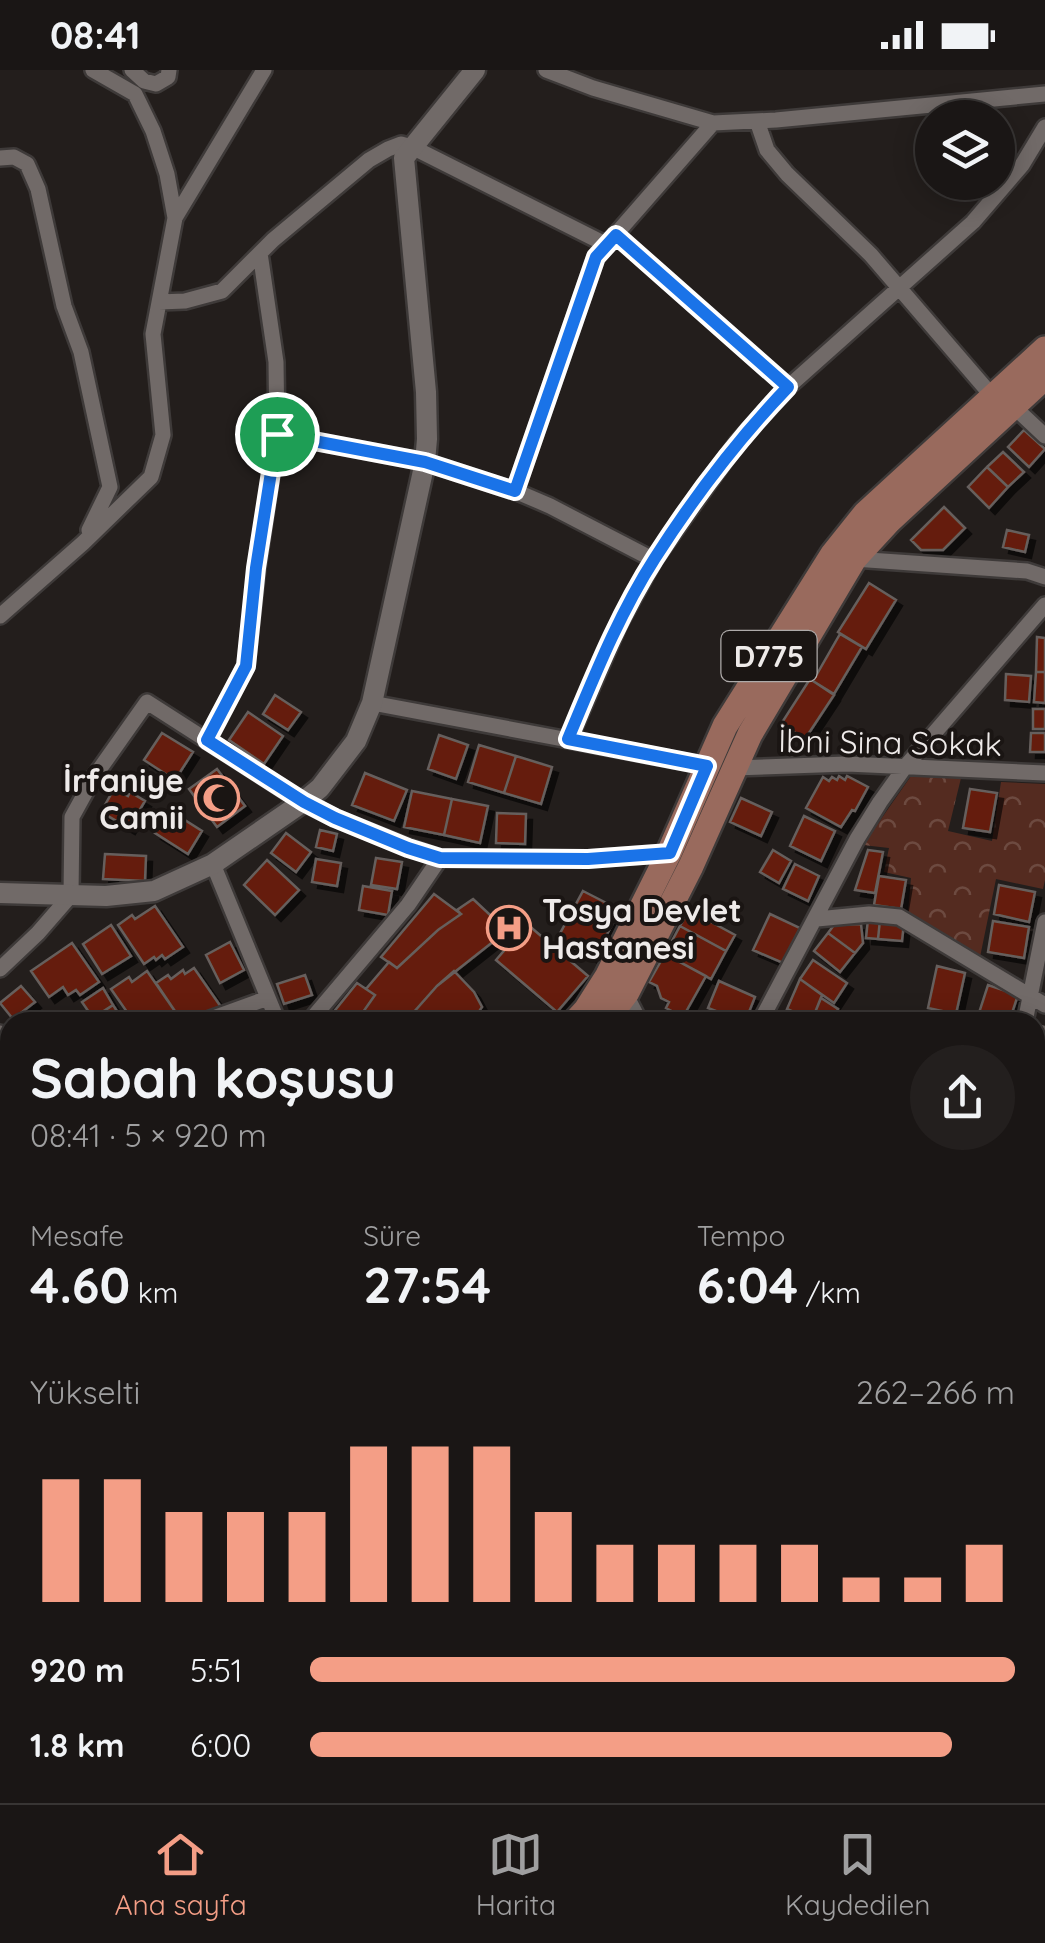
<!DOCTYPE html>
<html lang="tr">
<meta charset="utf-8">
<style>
:root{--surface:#1a1615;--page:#231f1e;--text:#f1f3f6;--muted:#9f9fa0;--line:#383534;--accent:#f49e86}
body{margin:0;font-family:Quicksand,sans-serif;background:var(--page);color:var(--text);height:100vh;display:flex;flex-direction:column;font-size:38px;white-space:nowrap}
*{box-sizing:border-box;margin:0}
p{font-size:32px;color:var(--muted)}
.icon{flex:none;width:55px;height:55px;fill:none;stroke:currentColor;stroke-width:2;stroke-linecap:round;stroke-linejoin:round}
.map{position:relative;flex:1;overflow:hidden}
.panel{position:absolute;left:0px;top:942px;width:1045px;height:792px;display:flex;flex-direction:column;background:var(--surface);border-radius:30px 30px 0 0;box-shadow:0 5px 25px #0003,0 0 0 2px var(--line)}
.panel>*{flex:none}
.tools{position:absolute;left:915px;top:30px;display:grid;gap:20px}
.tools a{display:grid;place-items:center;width:100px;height:100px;border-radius:50%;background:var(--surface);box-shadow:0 5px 25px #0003,0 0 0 2px var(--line);font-size:50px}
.pin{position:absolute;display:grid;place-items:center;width:85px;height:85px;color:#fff;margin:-42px;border:5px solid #fff;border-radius:50%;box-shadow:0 2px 10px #0007}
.round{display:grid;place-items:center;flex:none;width:105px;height:105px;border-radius:52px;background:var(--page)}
.overview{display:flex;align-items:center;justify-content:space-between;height:170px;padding:0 30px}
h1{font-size:55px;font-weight:800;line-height:75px}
.figures{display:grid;grid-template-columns:repeat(3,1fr);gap:15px;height:170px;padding:10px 30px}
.figures div{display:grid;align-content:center}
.figures b{font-size:50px;font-weight:800}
.figures small{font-size:28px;font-weight:400}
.figures p{font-size:28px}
.chart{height:280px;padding:20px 30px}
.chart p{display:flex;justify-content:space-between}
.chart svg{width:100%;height:180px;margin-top:10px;stroke:var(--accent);stroke-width:6}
ul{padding:0 30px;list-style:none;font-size:32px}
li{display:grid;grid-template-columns:160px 120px 1fr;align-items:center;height:75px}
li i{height:25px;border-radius:12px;background:var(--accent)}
.status{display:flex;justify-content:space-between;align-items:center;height:70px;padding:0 50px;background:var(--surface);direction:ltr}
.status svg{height:28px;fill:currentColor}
.tab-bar{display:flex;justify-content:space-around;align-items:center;height:140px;border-top:2px solid var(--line);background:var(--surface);font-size:28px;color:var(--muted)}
.tab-bar a{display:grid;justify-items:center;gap:5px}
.tab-bar .on{color:var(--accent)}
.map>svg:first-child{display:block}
.park{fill:url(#park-crowns)}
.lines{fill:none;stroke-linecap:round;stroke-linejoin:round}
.stream{stroke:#8e442f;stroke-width:5}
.building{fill:#651f09;stroke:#665f5d;stroke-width:2.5;filter:url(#shadow)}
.minor-casing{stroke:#3e3a39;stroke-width:20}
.tertiary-casing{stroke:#3e3a39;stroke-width:25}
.primary-casing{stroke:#3e3a39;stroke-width:30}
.minor{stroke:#716a68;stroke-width:15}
.tertiary{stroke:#716a68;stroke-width:20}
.primary{stroke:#996a5d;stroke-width:25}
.route-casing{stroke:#fff;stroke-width:20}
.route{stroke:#1a73e8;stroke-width:12}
.labels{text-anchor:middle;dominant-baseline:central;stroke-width:8;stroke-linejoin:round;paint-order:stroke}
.shield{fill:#1a1513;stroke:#aeaaa9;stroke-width:2.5}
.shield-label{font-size:30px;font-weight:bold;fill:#eeeae9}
.street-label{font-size:32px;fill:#eeeae9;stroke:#1a1513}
.poi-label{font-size:32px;font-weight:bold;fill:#eeeae9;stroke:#1a1513;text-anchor:end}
</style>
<div class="status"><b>08:41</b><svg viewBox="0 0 49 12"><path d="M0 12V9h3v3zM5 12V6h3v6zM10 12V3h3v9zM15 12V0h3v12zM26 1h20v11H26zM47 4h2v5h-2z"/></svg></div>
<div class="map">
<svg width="1045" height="1733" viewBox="0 0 1045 1733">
<defs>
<pattern id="park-crowns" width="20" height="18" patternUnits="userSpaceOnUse" patternTransform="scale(2.5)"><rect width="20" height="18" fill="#542b20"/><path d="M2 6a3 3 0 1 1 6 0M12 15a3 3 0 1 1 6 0" fill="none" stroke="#6d4a40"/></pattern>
<filter id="shadow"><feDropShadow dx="6" dy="6" stdDeviation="0" flood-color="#0009"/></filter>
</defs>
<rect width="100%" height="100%" fill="#231e1c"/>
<!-- park -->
<path class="park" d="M911 706 961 708 948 761 992 771 1001 712 1045 714V810L1043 819 996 809 980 887 908 843 911 808 884 802 889 778 863 775Z"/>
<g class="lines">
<!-- stream -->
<path class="stream" d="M0 1417 10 1418
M1035 1457H1045"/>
</g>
<!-- building -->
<path class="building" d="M1024 360 1045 379 1029 397 1008 377Z
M1003 382 1024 402 1008 417 987 397Z
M987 397 1008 417 989 438 968 417Z
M944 437 965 458 943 480H921L911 470Z
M1007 460 1029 465 1025 482 1003 477Z
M869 513 896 530 866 579 838 562Z
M840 564 862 577 834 624 813 611Z
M1037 567 1045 568V602H1036Z
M1036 602H1045V633L1034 632Z
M1006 604 1031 606 1029 632 1005 630Z
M810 609 834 625 805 669 781 654Z
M275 625 301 642 288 660 263 644Z
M1033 639H1045V659H1033Z
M248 642 283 666 264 694 229 670Z
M162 663 193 682 175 710 144 690Z
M1031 663H1045V682H1030Z
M439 665 468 675 456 709 428 699Z
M479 675 516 686 504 723 468 712Z
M516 686 552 697 541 734 504 723Z
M217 699 245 736 217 757 189 719Z
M365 703 407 720 394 751 352 735Z
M839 706 845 710 847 706 868 717 855 741 852 740 841 757 806 738 823 707 829 711 832 707 837 710Z
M114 719 128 726 130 722 145 731 129 758 101 742Z
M970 719 997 723 990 762 963 758Z
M412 721 452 729 444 765 404 757Z
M741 728 772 742 761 766 730 752Z
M452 729 488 736 480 773 444 765Z
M169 740 202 761 188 784 155 763Z
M497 743 526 744 525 774 496 773Z
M804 746 835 761 821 791 790 776Z
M320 760 337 764 333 781 316 777Z
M286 763 311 782 296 802 271 783Z
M773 780 791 791 779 813 760 802Z
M868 780 883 782 875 823 855 820Z
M105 784 146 786 145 811 103 809Z
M376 788 402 792 397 819 371 815Z
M316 789 341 793 337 816 312 812Z
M267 790 299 820 275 845 244 815Z
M795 794 819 806 808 831 783 819Z
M879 806 906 810 901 839 874 835Z
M999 815 1035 822 1029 852 994 844Z
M363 816 392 821 388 845 359 840Z
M583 821 620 840 594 888 557 869Z
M434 824 461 844 438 860 397 898 381 887Z
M473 829 503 857 490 865 494 871 437 916 405 952H356L375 925 366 919 389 892 397 898 438 860 461 844 457 840Z
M155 836 183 877 165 889 162 885 156 890 154 887 144 894 118 855 132 845 135 849Z
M689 840 735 865 726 881 680 856Z
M770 844 800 858 783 893 753 880Z
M868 849 880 850 878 869 866 868Z
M880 850 904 853 902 871 878 869Z
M993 851 1029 857 1024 888 988 882Z
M527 854 588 906 557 942 496 890Z
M861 854 863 873 855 883 828 863 834 855Z
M111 855 131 886 102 904 83 874Z
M680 856 726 881 711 909 665 884Z
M828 863 855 883 840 902 814 881Z
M230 872 244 900 220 913 206 885Z
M72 873 99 912 80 925 76 920 68 925 63 917 49 927 31 901Z
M665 884 706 906 683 947 666 938 669 932 661 928 657 916 649 912Z
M813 890 847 913 834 933 800 909Z
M937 896 965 903 956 944 928 938Z
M194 898 221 937 208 945 201 946 199 944 193 947 190 943 181 950 156 913 168 905 171 909 183 900 185 904Z
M147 901 181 950 177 952H134L111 919 129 907 132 912Z
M454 901 474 922 482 937 472 952H405L437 916Z
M305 905 312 925 284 934 277 914Z
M800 909 822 925 812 950 787 939Z
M719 911 755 927 745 952 708 938Z
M357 913 375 925 356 952H333L328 949Z
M988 915 1018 925 1009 952H989L977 949Z
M21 916 35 932 13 949 0 933Z
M103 918 113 935 93 948 82 932Z
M821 928 838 939 833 952H817L812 950Z
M113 935 124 952H95L93 948Z
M1037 955 1045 957V977L1035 974Z
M1035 978 1045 979V995L1035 994Z
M1035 1128 1045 1129V1160L1035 1159Z
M1035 1173 1045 1174V1207L1035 1206Z
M10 1186V1218L0 1221V1190Z
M1038 1313 1045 1314V1343L1037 1342Z
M7 1455 10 1456V1521L7 1529 0 1526V1458L5 1459Z
M1035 1508H1045V1539H1035Z
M0 1609 10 1614V1640L0 1635Z
M201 1725H226L224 1733H199Z
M265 1725H336L342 1729 339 1733H277Z
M372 1725H408L405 1733H390Z
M472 1725H509V1733H467Z
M517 1725H544V1733H517Z
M556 1725H587V1733H556Z
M598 1725H623V1733H598Z
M634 1725H682L681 1733H634Z
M902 1725H956L954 1733H900Z"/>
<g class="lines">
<defs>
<path id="minor" d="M132 0 144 11 156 14 168 7 169 0
M546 0 593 18 713 53 776 50 1045 24
M757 51 767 80 787 104 871 185 993 327
M0 88 14 87 27 94 38 119 64 236 81 282 110 417 89 460
M175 148 264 0
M616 165 788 317
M159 232 185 231 222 221 273 170 369 90 388 79 401 74 412 77 607 175
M1013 336 1045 366
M277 364 425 392 515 421 550 436 654 490
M515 421 596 187 713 53
M854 489 1027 501 1045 507
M0 546 83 473 151 407 163 365 153 264 175 148 167 104 153 61 135 24 93 0
M372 633 707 696
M569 669 619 554 654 490 737 373 788 317 973 152 1022 95 1045 57
M207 671 246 596 257 498 277 364 276 292 260 183
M733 698 847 694 1045 703
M213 794 278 952
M817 849 869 844 899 847 1045 935
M0 899 38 863 71 825 72 747 94 707 147 632 303 732 335 748 408 777 440 788 588 789 669 783
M624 921 640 952
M202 952 268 928
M309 952 408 835 440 788
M760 952 857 769 880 732 905 697 1045 535
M1025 952 1045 852
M0 963 10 972
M0 1561 10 1543
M1035 1704 1045 1662
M0 1712 10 1719
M19 1725 30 1733
M246 1725 258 1733
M695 1733 702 1725
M1028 1733 1030 1725"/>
<path id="tertiary" d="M0 823 106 826 154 821 213 794 303 732 320 718 356 671 372 633 425 392 427 369 426 322 404 88 475 0
M1035 1115H1045
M0 1445 10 1446
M1035 1488H1045
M1035 1621H1045
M771 1725 786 1733
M422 1733 426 1725"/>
<path id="primary" d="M575 952 586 940 607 907 669 783 725 656 833 484 865 444 1045 279
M605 952 627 922 691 796 750 664 854 489 889 451 1045 307
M0 1240 10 1239
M0 1261H10
M0 1341 10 1345
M0 1371 10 1375
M1035 1378 1045 1377
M1035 1405 1045 1404"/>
</defs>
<!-- minor casing -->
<use href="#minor" class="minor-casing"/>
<!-- tertiary casing -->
<use href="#tertiary" class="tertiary-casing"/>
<!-- primary casing -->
<use href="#primary" class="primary-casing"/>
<!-- minor -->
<use href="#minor" class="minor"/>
<!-- tertiary -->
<use href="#tertiary" class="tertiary"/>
<!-- primary -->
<use href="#primary" class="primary"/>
</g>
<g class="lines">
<defs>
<path id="route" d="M616 165 788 317C738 369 694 427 655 488 619 544 594 607 568 669L707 696 670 783 588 789 440 788 408 778 335 748 304 732 207 670 246 596 256 498 277 364 425 392 515 421 596 187Z"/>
</defs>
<!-- route casing -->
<use href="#route" class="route-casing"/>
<!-- route -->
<use href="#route" class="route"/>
</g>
<!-- icons -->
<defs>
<symbol id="mosque-ring" viewBox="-11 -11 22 22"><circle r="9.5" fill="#1a1513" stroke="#f49e86" stroke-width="1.5"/><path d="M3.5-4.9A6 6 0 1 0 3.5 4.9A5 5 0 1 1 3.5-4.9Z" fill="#f49e86"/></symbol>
<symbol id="hospital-ring" viewBox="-11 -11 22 22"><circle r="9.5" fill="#1a1513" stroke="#f49e86" stroke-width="1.5"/><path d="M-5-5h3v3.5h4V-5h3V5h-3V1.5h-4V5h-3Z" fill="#f49e86"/></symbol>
</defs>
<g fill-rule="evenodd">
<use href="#mosque-ring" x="192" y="703" width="50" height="50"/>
<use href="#hospital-ring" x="484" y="833" width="50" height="50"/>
</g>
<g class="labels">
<!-- shield labels -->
<rect class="shield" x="721.5" y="561" width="95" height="50" rx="8"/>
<g class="shield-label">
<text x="769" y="586">D775</text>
</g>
<!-- street labels -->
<g class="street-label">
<text transform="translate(890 672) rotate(1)">İbni Sina Sokak</text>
</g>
<!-- poi labels -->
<g class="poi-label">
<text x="184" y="710">İrfaniye<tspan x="184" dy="37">Camii</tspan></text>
<text x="542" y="840" text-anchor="start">Tosya Devlet<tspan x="542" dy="37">Hastanesi</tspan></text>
</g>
</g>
</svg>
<div class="tools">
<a><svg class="icon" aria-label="layers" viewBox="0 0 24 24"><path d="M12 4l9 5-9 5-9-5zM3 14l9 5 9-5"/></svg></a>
</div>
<div class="pin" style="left:277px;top:364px;background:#1e9e55"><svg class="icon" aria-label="arrive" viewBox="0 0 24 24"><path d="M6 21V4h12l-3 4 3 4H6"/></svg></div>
<section class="panel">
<div class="overview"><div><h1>Sabah koşusu</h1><p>08:41 · 5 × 920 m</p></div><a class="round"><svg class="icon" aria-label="share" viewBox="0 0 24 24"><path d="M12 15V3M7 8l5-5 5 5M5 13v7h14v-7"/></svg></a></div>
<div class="figures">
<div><p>Mesafe</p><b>4.60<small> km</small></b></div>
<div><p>Süre</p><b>27:54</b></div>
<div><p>Tempo</p><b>6:04<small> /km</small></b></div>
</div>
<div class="chart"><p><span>Yükselti</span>262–266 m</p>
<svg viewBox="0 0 160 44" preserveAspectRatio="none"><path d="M5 44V14M15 44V14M25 44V22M35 44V22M45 44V22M55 44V6M65 44V6M75 44V6M85 44V22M95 44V30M105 44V30M115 44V30M125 44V30M135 44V38M145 44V38M155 44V30"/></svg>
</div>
<ul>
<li><b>920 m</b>5:51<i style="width:100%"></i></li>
<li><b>1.8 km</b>6:00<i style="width:91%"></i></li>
</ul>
</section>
</div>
<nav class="tab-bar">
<a class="on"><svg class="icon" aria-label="home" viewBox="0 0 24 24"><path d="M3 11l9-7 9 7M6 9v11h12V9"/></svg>Ana sayfa</a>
<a><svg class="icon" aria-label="map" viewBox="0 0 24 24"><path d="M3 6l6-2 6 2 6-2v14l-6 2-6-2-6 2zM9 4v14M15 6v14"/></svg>Harita</a>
<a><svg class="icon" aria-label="saved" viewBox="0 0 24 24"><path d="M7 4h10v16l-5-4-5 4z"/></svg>Kaydedilen</a>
</nav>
